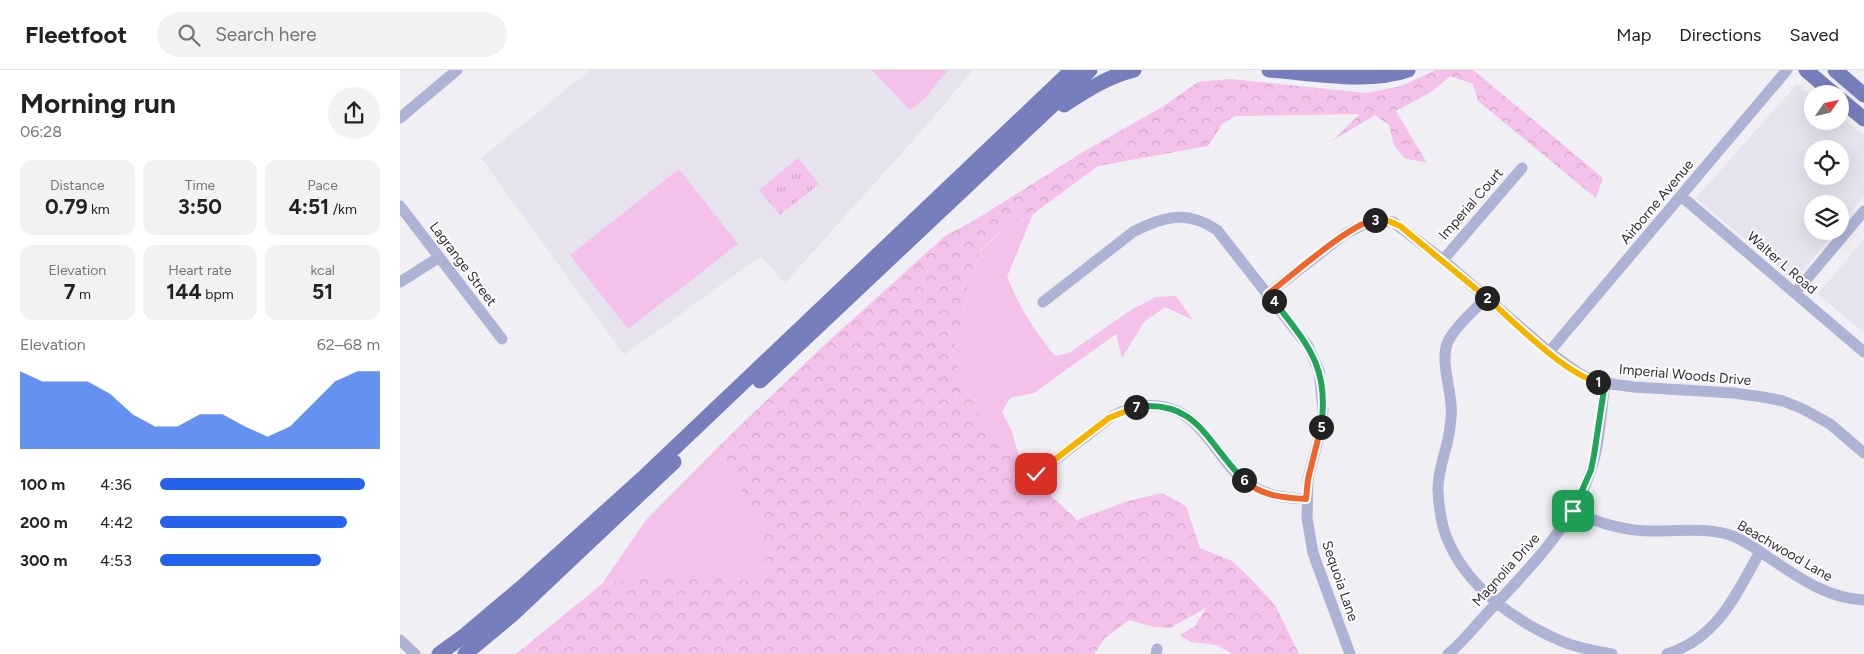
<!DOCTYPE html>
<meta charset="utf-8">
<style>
:root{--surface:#fff;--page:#f2f2f2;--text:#222;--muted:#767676;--line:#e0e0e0;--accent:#2563eb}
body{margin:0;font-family:Figtree,sans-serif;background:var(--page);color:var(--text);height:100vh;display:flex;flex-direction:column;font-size:19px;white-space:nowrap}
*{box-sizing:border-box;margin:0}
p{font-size:16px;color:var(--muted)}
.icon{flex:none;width:28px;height:28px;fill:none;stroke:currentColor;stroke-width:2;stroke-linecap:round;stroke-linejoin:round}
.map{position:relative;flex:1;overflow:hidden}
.sheet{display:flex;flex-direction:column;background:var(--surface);width:400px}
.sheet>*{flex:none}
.needle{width:32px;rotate:56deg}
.buttons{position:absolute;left:1404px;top:15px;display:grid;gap:10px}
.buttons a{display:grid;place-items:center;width:45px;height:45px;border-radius:50%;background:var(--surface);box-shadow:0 5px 20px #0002;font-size:25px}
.pin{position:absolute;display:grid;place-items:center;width:42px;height:42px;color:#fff;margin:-21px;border-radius:10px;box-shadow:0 2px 8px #0006}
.km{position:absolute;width:25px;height:25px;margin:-12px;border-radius:50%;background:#222;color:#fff;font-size:14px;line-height:25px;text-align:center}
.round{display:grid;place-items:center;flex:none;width:52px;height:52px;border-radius:26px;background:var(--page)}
.overview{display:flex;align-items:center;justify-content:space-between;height:85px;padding:0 20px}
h1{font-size:28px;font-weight:700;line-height:38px}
.stats{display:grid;grid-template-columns:repeat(3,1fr);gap:8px;height:85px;padding:5px 20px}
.stats div{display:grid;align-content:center;border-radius:12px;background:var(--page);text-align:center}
.stats b{font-size:21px;font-weight:700}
.stats small{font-size:14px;font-weight:400}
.stats p{font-size:14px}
.chart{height:140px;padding:10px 20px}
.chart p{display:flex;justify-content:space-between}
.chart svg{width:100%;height:90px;margin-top:5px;fill:var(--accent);opacity:.7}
ul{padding:0 20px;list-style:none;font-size:16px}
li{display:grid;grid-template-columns:80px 60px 1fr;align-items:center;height:38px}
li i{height:12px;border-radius:6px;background:var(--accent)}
header{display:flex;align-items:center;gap:30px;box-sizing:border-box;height:70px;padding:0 25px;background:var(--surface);border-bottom:1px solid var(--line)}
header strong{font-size:24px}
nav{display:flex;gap:28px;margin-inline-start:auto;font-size:18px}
.search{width:350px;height:45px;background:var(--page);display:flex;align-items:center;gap:12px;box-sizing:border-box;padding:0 18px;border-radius:28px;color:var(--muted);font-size:19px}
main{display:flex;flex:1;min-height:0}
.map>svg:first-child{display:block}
.built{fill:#e6e3ef;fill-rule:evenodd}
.green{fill:#f3c1ea}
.forest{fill:url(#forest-crowns)}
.park{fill:url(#park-tufts)}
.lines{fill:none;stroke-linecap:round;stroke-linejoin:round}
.minor{stroke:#adb3d5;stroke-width:11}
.major{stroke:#767ebb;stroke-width:15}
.split-1-casing{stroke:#fff;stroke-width:10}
.split-2-casing{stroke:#fff;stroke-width:10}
.split-3-casing{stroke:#fff;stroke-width:10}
.split-4-casing{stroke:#fff;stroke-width:10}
.split-5-casing{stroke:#fff;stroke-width:10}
.split-6-casing{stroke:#fff;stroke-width:10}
.split-7-casing{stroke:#fff;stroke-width:10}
.split-8-casing{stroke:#fff;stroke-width:10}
.split-1{stroke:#22a559;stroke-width:6}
.split-2{stroke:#f5b400;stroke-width:6}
.split-3{stroke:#f5b400;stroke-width:6}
.split-4{stroke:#f0652b;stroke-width:6}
.split-5{stroke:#22a559;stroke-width:6}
.split-6{stroke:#f0652b;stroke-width:6}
.split-7{stroke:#22a559;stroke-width:6}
.split-8{stroke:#f5b400;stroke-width:6}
.labels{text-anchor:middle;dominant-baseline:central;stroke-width:4;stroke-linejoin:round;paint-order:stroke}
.street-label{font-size:14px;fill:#323234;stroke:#fdfdff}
</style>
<header>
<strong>Fleetfoot</strong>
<div class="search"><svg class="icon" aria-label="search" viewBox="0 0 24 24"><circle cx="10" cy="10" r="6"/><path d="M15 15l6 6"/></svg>Search here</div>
<nav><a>Map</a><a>Directions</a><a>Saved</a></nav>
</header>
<main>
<section class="sheet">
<div class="overview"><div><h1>Morning run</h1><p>06:28</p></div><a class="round"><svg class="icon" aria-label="share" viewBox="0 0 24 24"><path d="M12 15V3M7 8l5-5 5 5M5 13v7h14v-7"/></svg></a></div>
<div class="stats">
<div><p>Distance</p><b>0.79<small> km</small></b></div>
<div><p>Time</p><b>3:50</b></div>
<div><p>Pace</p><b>4:51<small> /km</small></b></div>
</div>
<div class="stats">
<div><p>Elevation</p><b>7<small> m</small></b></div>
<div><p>Heart rate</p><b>144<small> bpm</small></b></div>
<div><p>kcal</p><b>51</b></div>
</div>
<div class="chart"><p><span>Elevation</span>62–68 m</p>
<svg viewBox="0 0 160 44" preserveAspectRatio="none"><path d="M0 44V6L10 11L20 11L30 11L40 17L50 27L60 33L70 33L80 27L90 27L100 33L110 38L120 33L130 22L140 11L150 6L160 6V44z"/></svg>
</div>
<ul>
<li><b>100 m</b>4:36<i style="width:93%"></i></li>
<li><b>200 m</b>4:42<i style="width:85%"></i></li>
<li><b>300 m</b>4:53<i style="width:73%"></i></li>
</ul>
</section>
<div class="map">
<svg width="1464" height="584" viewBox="0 0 1464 584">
<defs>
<pattern id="forest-crowns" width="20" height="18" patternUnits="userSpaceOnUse" patternTransform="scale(1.25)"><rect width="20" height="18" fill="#f3c1ea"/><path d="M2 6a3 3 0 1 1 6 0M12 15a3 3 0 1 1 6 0" fill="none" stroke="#d1a6c9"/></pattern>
<pattern id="park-tufts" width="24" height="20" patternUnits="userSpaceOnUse" patternTransform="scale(1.25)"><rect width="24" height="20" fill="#f3c1ea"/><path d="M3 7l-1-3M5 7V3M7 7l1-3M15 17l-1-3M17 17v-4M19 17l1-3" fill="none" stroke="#d1a6c9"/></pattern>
</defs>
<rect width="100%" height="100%" fill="#f0eff3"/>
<!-- built -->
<path class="built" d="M190 0H573L526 56 385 213 361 186 224 285 81 88Z
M1397 14 1412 26V51H1440V47L1464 65V126L1440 155V134H1412V161H1435L1395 211 1296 128ZM1412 79H1440V106H1412Z
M1464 169V263L1418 224Z"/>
<!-- green -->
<path class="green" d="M472 0H548L525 28 510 40Z
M279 99 338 174 228 259 170 185Z
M633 144 607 207C620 238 634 260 655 286L669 283 731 240 756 227 776 226 793 250 765 237 744 252 722 288 716 264 634 323 610 328 602 342 611 359 619 386 582 348 567 322 553 283 573 201 581 180 611 153Z
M320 375 326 395 364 461V513L287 502 202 514 246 450Z"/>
<!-- forest -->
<path class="forest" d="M1036 0H1073L1203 108 1196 128 1078 31 1073 14 1050 6 1033 21 996 41 1027 93 1004 88 994 75 989 55 975 45 932 71 960 44 835 46 822 54 808 76 698 96 633 144 611 153 581 179 573 201 553 283 567 322 582 348 619 386 633 412 646 421 677 450 728 431 762 423 786 436 800 478 832 491 853 511 875 535 899 584H832L817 575 791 572 780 565 795 556 806 538 770 558 754 557 729 550 705 568 694 584H116L202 514 287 502 364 513V461L326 395 320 375 420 279 545 166 575 150 683 82 762 37 798 12 830 9 966 23 1001 16Z"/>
<!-- park -->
<path class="park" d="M398 88 419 114 380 145 359 120Z"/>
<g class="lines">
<!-- minor -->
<path class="minor" d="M0 48 57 0
M1281 126 1464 282
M0 136 102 269
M1043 190 1122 98
M0 212 38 188
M1395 223 1464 141
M868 224 945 164 972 150 993 152 1043 190 1149 282 1180 304 1194 311 1205 313 1234 317 1333 323 1363 327 1383 331 1403 339 1430 354 1464 383
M1086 228C1075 240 1053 258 1047 274 1041 291 1050 317 1051 335 1052 342 1051 350 1050 357 1048 379 1037 399 1038 421 1039 438 1041 457 1049 473 1069 518 1116 552 1161 571 1177 578 1195 581 1212 584
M643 232 733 162C764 146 787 140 817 160L908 276 919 301 923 340 921 358 908 409 907 448 913 483 950 584
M1149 282 1387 0
M636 404C653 391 671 378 688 365 698 357 707 348 719 343 732 337 745 334 759 336 804 341 815 391 849 414 867 426 885 428 906 429
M1173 441C1200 454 1228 462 1257 461 1283 461 1308 457 1333 466 1344 471 1355 478 1365 485 1397 506 1425 528 1464 530
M0 570 15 584
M756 584 757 579
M1048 584C1063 572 1076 555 1090 540 1130 498 1172 456 1191 400 1200 373 1201 341 1205 313
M1267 584C1318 568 1336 524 1360 482"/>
<!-- major -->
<path class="major" d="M869 0C911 3 969 14 1008 0
M1406 0 1434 24
M1435 0 1464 25
M1440 29 1464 49
M664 35C687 20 707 7 734 0
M360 311 690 0
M39 584 65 565 122 517 245 406 672 0
M65 584 112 545 274 392"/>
</g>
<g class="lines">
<defs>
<path id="split-1" d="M1173 441 1191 400 1194 385 1205 313 1198 312"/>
<path id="split-2" d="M1087 228C1113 251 1166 305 1198 312"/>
<path id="split-3" d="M975 150H986L1000 156 1087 228"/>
<path id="split-4" d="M874 231 868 224C889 208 952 152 975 150"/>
<path id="split-5" d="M874 231C908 275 930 298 921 357"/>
<path id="split-6" d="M844 410C861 426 884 428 906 429L908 409 921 357"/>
<path id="split-7" d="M736 337C798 329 807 374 844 410"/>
<path id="split-8" d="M636 404 709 348 736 337"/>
</defs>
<!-- split-1 casing -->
<use href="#split-1" class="split-1-casing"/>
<!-- split-2 casing -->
<use href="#split-2" class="split-2-casing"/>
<!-- split-3 casing -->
<use href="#split-3" class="split-3-casing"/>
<!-- split-4 casing -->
<use href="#split-4" class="split-4-casing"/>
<!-- split-5 casing -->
<use href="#split-5" class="split-5-casing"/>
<!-- split-6 casing -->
<use href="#split-6" class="split-6-casing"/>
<!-- split-7 casing -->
<use href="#split-7" class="split-7-casing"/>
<!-- split-8 casing -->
<use href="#split-8" class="split-8-casing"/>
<!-- split-1 -->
<use href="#split-1" class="split-1"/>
<!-- split-2 -->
<use href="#split-2" class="split-2"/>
<!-- split-3 -->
<use href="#split-3" class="split-3"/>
<!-- split-4 -->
<use href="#split-4" class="split-4"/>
<!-- split-5 -->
<use href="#split-5" class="split-5"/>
<!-- split-6 -->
<use href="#split-6" class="split-6"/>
<!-- split-7 -->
<use href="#split-7" class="split-7"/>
<!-- split-8 -->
<use href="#split-8" class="split-8"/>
</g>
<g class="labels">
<!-- street labels -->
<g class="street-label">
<text transform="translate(1257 132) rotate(-50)">Airborne Avenue</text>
<text transform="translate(1071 134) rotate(-49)">Imperial Court</text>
<text transform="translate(1382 193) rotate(41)">Walter L Road</text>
<text transform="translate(63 194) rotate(53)">Lagrange Street</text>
<text transform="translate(1285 305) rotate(5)">Imperial Woods Drive</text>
<text transform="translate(1385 481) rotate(30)">Beachwood Lane</text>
<text transform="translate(1106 500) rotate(-48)">Magnolia Drive</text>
<text transform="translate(940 511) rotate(71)">Sequoia Lane</text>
</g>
</g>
</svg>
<div class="buttons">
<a><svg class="needle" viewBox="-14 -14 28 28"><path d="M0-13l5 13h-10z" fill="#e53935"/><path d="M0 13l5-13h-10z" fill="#767676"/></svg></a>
<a><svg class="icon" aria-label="locate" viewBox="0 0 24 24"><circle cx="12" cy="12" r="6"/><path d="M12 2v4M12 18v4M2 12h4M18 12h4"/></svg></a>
<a><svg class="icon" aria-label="layers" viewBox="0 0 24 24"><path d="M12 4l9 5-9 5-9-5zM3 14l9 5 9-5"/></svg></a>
</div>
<div class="pin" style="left:1173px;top:441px;background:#1e9e55"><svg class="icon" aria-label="arrive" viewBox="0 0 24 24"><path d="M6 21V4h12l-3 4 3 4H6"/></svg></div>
<div class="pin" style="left:636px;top:404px;background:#d93025"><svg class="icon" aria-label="check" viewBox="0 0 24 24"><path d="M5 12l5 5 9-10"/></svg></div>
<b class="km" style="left:1198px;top:312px">1</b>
<b class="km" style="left:1087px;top:228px">2</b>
<b class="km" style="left:975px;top:150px">3</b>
<b class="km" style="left:874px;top:231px">4</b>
<b class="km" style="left:921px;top:357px">5</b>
<b class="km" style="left:844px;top:410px">6</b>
<b class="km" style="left:736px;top:337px">7</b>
</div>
</main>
